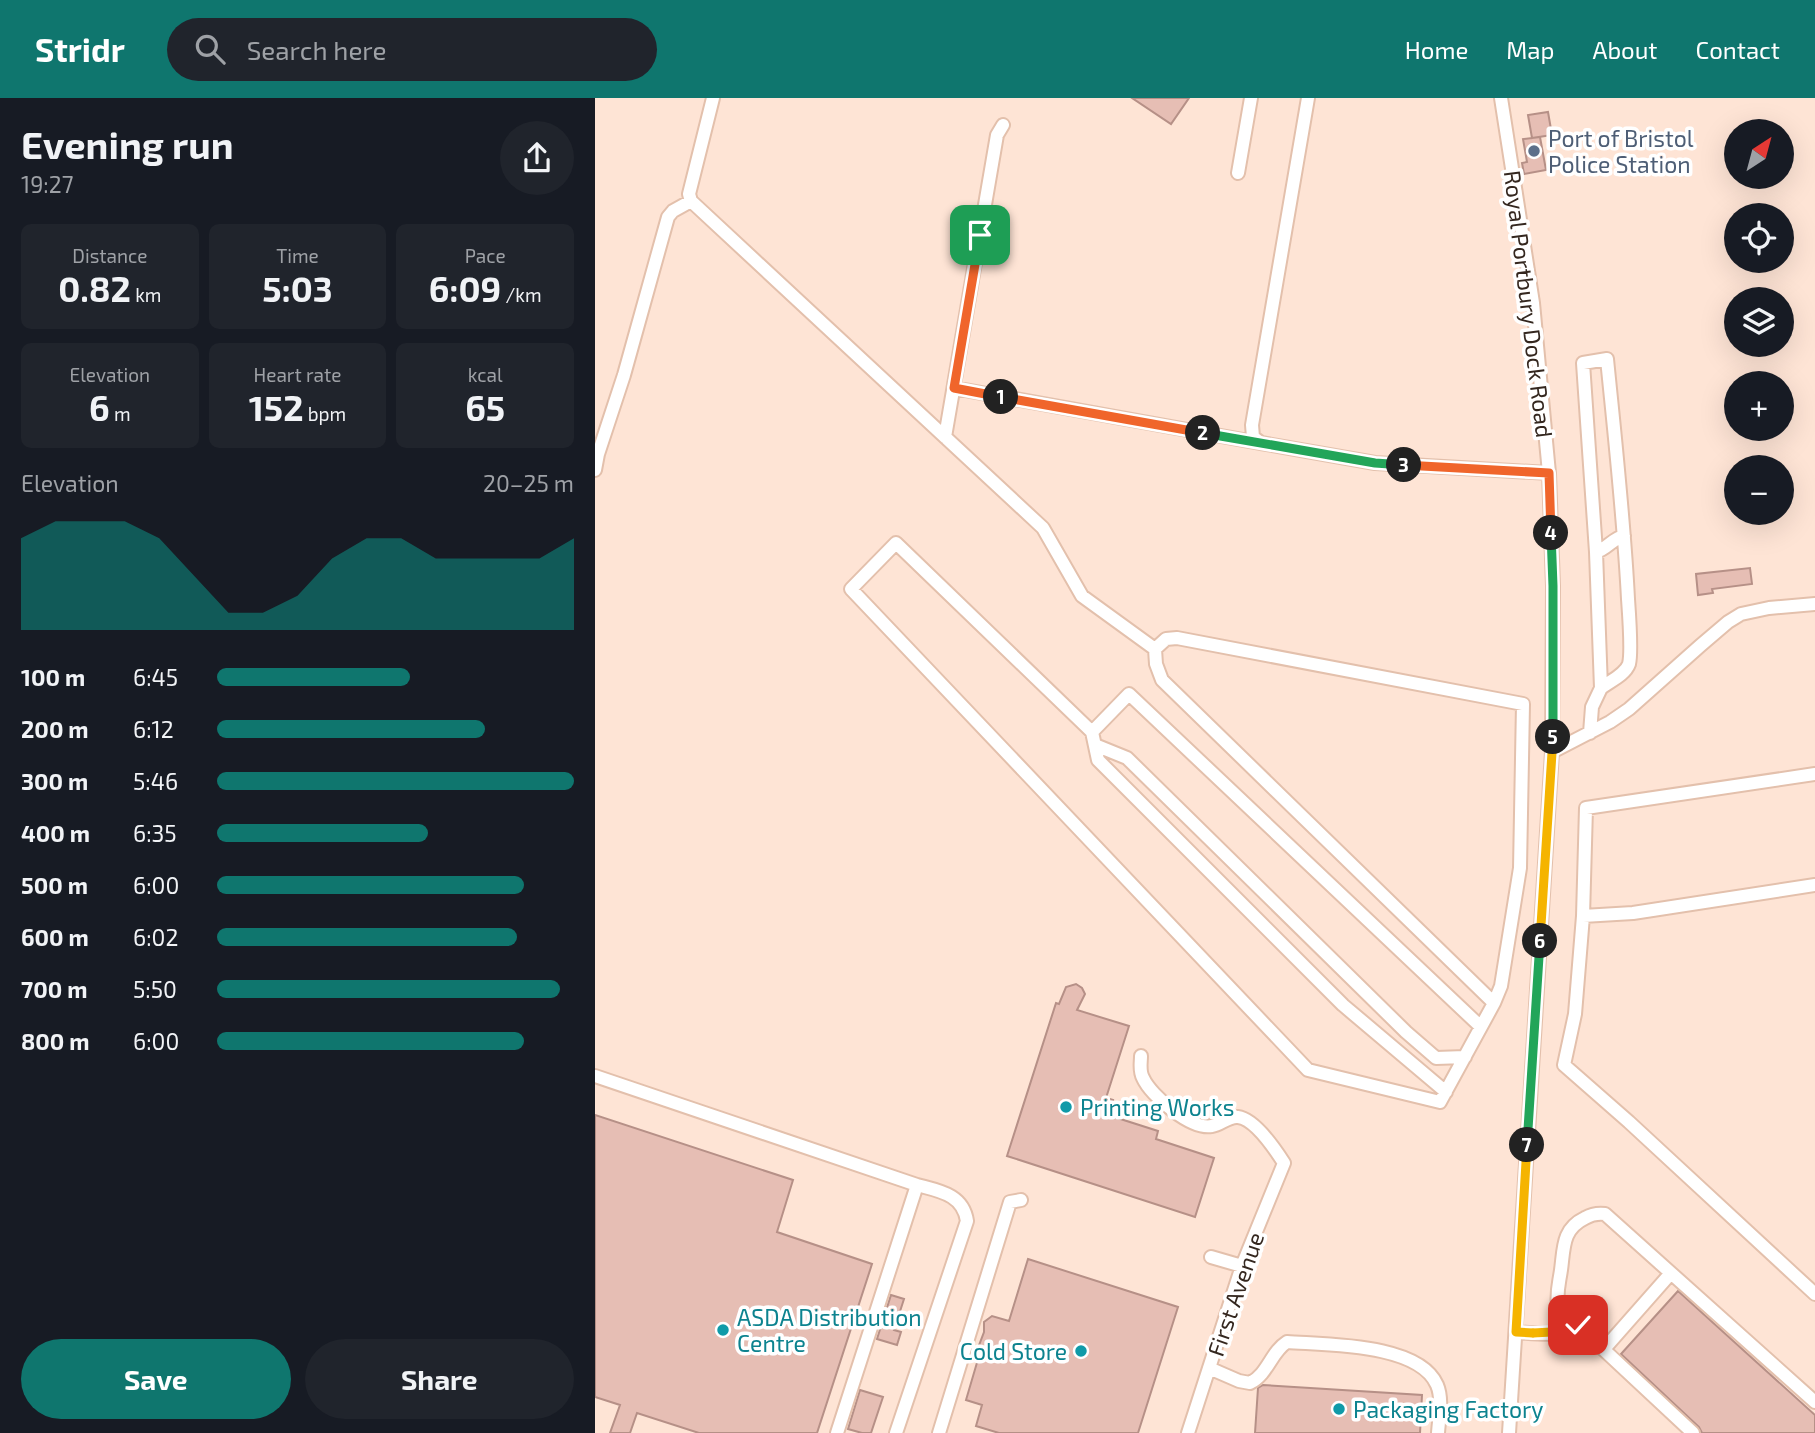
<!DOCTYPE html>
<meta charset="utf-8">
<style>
:root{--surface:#171b24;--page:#20242c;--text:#f1f3f6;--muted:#9ea1a6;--accent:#0f766e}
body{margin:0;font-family:"Exo 2",sans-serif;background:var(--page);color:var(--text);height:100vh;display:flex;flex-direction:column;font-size:26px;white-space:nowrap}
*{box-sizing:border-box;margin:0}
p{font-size:23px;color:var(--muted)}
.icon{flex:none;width:38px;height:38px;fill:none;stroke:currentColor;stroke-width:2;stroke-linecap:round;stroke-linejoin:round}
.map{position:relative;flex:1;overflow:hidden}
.side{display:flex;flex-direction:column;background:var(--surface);width:595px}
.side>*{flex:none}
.needle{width:46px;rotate:36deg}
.controls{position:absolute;left:1129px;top:21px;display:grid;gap:14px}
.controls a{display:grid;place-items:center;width:70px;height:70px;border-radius:50%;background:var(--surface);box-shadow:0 7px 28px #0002;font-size:35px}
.pin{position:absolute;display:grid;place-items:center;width:60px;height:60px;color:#fff;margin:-30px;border-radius:14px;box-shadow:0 4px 10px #0006}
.km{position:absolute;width:35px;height:35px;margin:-18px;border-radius:50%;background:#222;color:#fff;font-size:19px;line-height:35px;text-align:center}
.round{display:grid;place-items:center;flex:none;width:74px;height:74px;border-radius:37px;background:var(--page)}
.head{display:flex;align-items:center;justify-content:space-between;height:119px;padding:0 21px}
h1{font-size:38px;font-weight:700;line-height:52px}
.figures{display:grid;grid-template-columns:repeat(3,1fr);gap:10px;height:119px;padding:7px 21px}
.figures div{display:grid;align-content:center;border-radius:10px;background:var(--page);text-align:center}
.figures b{font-size:35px;font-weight:700}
.figures small{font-size:19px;font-weight:400}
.figures p{font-size:19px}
.chart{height:196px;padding:14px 21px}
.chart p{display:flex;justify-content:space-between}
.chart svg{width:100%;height:126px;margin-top:7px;fill:var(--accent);opacity:.7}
.primary-button{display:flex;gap:14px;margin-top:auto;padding:14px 21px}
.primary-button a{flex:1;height:80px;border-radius:42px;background:var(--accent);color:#fff;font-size:28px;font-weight:700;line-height:80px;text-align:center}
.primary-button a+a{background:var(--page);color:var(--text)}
ul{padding:0 21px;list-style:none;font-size:23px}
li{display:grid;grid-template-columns:112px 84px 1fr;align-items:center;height:52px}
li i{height:18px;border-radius:9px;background:var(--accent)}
header{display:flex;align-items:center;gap:42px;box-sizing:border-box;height:98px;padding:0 35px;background:var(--accent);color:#fff}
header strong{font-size:33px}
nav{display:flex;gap:38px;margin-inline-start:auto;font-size:24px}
.search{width:490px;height:63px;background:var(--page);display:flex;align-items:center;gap:18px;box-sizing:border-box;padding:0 24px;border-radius:38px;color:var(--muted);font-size:26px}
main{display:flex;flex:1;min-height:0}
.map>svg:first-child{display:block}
.built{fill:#fee4d5;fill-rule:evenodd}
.building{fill:#e6beb4;stroke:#b69087;stroke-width:2}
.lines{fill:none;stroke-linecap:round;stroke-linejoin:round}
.minor-casing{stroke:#e3c0ac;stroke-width:16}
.minor{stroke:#fff;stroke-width:12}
.split-1-casing{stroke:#fff;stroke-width:14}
.split-2-casing{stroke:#fff;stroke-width:14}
.split-3-casing{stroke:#fff;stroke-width:14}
.split-4-casing{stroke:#fff;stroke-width:14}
.split-5-casing{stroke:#fff;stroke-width:14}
.split-6-casing{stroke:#fff;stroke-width:14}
.split-7-casing{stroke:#fff;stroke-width:14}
.split-8-casing{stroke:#fff;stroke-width:14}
.split-9-casing{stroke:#fff;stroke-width:14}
.split-1{stroke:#f0652b;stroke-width:9}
.split-2{stroke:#f0652b;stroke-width:9}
.split-3{stroke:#22a559;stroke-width:9}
.split-4{stroke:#f0652b;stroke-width:9}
.split-5{stroke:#22a559;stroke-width:9}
.split-6{stroke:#f5b400;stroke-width:9}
.split-7{stroke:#22a559;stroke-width:9}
.split-8{stroke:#f5b400;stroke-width:9}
.split-9{stroke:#f5b400;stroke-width:9}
.service-dot{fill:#5c6f8a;stroke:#fff;stroke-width:2.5}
.culture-dot{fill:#0f9aa8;stroke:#fff;stroke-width:2.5}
.labels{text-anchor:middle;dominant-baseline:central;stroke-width:7;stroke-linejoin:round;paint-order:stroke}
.service-label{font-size:23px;fill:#4e5e75;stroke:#fff;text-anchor:start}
.street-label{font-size:23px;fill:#34271f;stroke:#fff}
.culture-label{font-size:23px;fill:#0d838f;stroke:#fff;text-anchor:start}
</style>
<header>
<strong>Stridr</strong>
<div class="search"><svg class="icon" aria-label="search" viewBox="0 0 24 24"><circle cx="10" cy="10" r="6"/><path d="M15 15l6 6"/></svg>Search here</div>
<nav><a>Home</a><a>Map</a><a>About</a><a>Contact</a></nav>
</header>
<main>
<section class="side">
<div class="head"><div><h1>Evening run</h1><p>19:27</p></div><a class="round"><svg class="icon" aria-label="share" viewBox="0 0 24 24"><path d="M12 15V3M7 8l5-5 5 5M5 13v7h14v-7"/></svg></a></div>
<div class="figures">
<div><p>Distance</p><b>0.82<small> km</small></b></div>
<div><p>Time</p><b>5:03</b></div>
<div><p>Pace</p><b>6:09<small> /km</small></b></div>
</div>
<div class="figures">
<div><p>Elevation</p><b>6<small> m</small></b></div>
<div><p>Heart rate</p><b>152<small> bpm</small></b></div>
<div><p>kcal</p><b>65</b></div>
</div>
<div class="chart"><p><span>Elevation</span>20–25 m</p>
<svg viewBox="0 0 160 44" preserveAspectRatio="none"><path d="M0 44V12L10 6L20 6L30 6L40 12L50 25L60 38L70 38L80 32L90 19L100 12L110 12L120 19L130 19L140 19L150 19L160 12V44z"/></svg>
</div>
<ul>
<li><b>100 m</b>6:45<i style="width:54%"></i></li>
<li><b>200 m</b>6:12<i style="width:75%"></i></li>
<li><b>300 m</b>5:46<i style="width:100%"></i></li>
<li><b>400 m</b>6:35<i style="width:59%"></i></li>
<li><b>500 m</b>6:00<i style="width:86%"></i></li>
<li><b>600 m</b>6:02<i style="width:84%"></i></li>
<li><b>700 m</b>5:50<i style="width:96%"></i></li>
<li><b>800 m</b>6:00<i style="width:86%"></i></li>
</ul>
<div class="primary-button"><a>Save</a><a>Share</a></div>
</section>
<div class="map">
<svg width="1220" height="1335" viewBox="0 0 1220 1335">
<rect width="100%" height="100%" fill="#fdeee6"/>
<!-- built -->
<path class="built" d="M0 0H1220V1335H0ZM1141 33H1186V79H1141ZM1141 117H1186V163H1141ZM1141 201H1186V247H1141ZM1141 285H1186V331H1141ZM1141 369H1186V415H1141Z"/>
<!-- building -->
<path class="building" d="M537 0H594L576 26Z
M953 14 957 37 937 40 933 17Z
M945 39 951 72 929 76 927 65 932 64 928 41Z
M1155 470 1157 486 1117 491 1118 495 1103 497 1101 476Z
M481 886 487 890 490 896 482 912 534 928 511 1000 518 1002 513 1017 563 1033 561 1041 619 1060 600 1119 412 1058 461 905 464 906 471 889Z
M0 1017 198 1082 182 1134 277 1166 222 1335H104L42 1315 35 1335H15L25 1307 0 1299Z
M433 1161 583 1209 543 1335H404L381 1328 387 1307 371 1302 386 1251 383 1250 389 1234V1224L397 1218 414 1223Z
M1083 1193 1220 1317V1335H1107L1104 1329 1026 1256Z
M296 1197 309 1201 299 1232 306 1234 302 1247 282 1241Z
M668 1287 827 1297 825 1335H660L663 1290Z
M265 1292 288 1299 276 1335H267L253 1331Z"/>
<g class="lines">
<defs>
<path id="minor" d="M118 0 94 96 96 103 448 430 487 498 560 551
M713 0 657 327 658 339 666 345 780 365 954 375
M906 0 938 205 954 375 958 488 957 654 914 1335
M643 75 656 0
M359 290 665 345
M350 339 402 37 408 27
M0 372 3 356 29 277 73 119 78 113 96 103
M1001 454C1012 451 1018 440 1029 438
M582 540 928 606 925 770 906 888 899 905 567 582 561 566 560 551 571 541Z
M497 634 534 596 886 929
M995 635 997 609 1006 590 1001 454 988 265 1012 261C1020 341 1029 421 1033 501 1034 515 1037 554 1034 566 1030 577 1015 583 1006 590
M500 647 532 660 811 934 841 960 870 959
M957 654 1015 624 1034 611 1106 547 1133 524 1146 516 1174 510 1220 506
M1220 787 1038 815 988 818 980 916 969 967 1034 1024 1220 1196
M988 818 991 710 1220 676
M546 958C546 965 544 973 548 980 556 998 596 1032 617 1028 626 1027 633 1018 643 1019 660 1021 680 1051 689 1065L647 1168 593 1335
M0 978 322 1087C344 1093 368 1096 372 1123L301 1335
M851 994 748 907 503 662 497 634 301 445 256 491 713 972 845 1004 899 905
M616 1159 647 1168
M921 1234C940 1235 967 1240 983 1227
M1009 1251 1076 1175
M614 1270 644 1283 655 1285C673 1276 676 1254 692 1244 731 1247 824 1245 842 1287 848 1301 844 1320 843 1335
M242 1335 322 1087
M344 1335 415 1104 426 1102
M1098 1335 963 1209C961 1194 964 1186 966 1172 969 1150 967 1131 990 1120 997 1116 1002 1115 1010 1116L1220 1304"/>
</defs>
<!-- minor casing -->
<use href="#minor" class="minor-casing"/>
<!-- minor -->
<use href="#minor" class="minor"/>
</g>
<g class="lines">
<defs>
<path id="split-1" d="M385 137 359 290 406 299"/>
<path id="split-2" d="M406 299 608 335"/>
<path id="split-3" d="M608 335 780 365 809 367"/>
<path id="split-4" d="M809 367 954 375 956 435"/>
<path id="split-5" d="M956 435 958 488V639"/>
<path id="split-6" d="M945 843 958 639"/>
<path id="split-7" d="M932 1047 945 843"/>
<path id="split-8" d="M932 1047 921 1234 938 1235"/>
<path id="split-9" d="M938 1235 975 1233 983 1227"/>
</defs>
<!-- split-1 casing -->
<use href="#split-1" class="split-1-casing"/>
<!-- split-2 casing -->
<use href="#split-2" class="split-2-casing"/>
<!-- split-3 casing -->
<use href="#split-3" class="split-3-casing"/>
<!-- split-4 casing -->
<use href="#split-4" class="split-4-casing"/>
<!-- split-5 casing -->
<use href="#split-5" class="split-5-casing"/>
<!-- split-6 casing -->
<use href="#split-6" class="split-6-casing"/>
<!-- split-7 casing -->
<use href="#split-7" class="split-7-casing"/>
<!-- split-8 casing -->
<use href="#split-8" class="split-8-casing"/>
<!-- split-9 casing -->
<use href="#split-9" class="split-9-casing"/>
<!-- split-1 -->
<use href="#split-1" class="split-1"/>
<!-- split-2 -->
<use href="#split-2" class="split-2"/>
<!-- split-3 -->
<use href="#split-3" class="split-3"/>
<!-- split-4 -->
<use href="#split-4" class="split-4"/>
<!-- split-5 -->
<use href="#split-5" class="split-5"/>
<!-- split-6 -->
<use href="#split-6" class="split-6"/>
<!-- split-7 -->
<use href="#split-7" class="split-7"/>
<!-- split-8 -->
<use href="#split-8" class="split-8"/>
<!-- split-9 -->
<use href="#split-9" class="split-9"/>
</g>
<!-- markers -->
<circle class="service-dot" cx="939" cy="53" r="7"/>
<g class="culture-dot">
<circle cx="471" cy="1009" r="7"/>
<circle cx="128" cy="1232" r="7"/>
<circle cx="486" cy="1253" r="7"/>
<circle cx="744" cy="1311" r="7"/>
</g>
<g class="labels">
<!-- service labels -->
<g class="service-label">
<text x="953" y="40">Port of Bristol<tspan x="953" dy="26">Police Station</tspan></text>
</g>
<!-- street labels -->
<g class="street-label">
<text transform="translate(934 206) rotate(83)">Royal Portbury Dock Road</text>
<text transform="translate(640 1196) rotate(-71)">First Avenue</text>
</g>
<!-- culture labels -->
<g class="culture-label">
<text x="485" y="1009">Printing Works</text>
<text x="142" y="1219">ASDA Distribution<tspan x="142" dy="26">Centre</tspan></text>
<text x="472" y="1253" text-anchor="end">Cold Store</text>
<text x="758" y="1311">Packaging Factory</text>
</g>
</g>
</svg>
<div class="controls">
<a><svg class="needle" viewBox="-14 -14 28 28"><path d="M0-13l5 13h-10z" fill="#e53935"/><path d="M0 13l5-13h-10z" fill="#9ea1a6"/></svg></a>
<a><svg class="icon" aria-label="locate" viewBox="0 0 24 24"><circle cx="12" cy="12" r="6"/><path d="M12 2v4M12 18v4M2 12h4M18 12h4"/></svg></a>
<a><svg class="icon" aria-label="layers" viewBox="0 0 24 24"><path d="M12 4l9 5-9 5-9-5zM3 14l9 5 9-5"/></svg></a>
<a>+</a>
<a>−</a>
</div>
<div class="pin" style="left:385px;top:137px;background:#1e9e55"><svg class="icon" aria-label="arrive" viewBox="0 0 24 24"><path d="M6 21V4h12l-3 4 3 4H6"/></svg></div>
<div class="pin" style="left:983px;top:1227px;background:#d93025"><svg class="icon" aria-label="check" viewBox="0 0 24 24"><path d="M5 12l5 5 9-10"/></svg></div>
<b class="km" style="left:406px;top:299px">1</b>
<b class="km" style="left:608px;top:335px">2</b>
<b class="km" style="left:809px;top:367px">3</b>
<b class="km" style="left:956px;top:435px">4</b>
<b class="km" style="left:958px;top:639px">5</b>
<b class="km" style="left:945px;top:843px">6</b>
<b class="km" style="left:932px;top:1047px">7</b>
</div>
</main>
